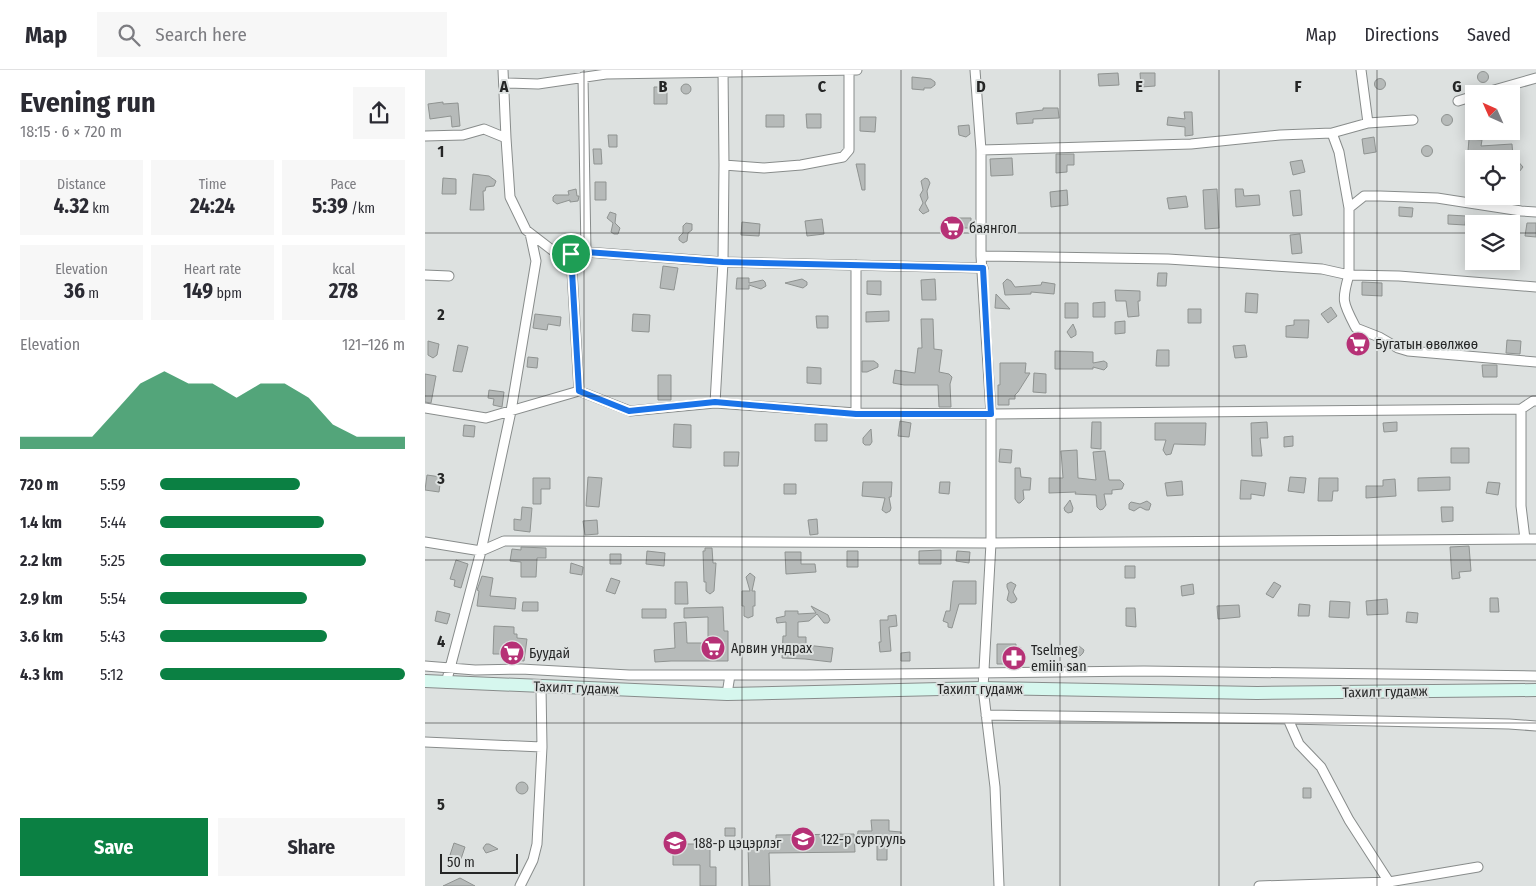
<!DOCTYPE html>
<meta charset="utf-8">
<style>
:root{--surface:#fff;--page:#f7f7f7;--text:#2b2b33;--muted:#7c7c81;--line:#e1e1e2;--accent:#0b8043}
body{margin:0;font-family:"Fira Sans Condensed",sans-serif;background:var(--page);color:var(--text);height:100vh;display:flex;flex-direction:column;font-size:19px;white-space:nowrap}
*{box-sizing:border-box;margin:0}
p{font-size:16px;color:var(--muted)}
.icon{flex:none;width:28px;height:28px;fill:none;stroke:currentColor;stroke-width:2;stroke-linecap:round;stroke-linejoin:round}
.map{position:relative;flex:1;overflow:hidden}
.drawer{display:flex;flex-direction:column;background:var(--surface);width:425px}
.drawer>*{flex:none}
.needle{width:32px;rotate:315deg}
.fabs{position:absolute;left:1040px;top:15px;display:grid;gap:10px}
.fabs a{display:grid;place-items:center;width:55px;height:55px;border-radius:0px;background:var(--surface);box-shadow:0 2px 12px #0003;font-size:25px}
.scale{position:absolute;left:15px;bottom:12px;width:78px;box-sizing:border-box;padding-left:5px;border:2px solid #252626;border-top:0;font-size:14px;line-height:18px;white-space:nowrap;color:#252626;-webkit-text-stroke:4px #dde1e0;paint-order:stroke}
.pin{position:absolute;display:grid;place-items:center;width:42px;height:42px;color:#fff;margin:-21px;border:2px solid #fff;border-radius:50%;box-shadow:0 1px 5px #0007}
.round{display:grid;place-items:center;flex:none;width:52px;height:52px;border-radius:0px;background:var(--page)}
.headline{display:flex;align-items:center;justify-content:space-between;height:85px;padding:0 20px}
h1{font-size:28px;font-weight:700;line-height:38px}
.figures{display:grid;grid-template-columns:repeat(3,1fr);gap:8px;height:85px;padding:5px 20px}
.figures div{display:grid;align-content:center;border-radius:0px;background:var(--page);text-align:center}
.figures b{font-size:21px;font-weight:700}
.figures small{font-size:14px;font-weight:400}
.figures p{font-size:14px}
.chart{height:140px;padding:10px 20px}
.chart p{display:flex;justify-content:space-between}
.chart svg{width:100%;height:90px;margin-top:5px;fill:var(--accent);opacity:.7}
.button{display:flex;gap:10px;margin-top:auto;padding:10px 20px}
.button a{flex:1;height:58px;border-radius:0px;background:var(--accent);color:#fff;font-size:20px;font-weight:700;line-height:58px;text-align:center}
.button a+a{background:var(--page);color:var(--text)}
ul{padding:0 20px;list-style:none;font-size:16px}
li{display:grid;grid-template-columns:80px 60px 1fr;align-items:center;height:38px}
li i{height:12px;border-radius:6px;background:var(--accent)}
header{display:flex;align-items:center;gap:30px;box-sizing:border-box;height:70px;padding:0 25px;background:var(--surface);border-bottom:1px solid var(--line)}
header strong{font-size:24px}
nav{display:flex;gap:28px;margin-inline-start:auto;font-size:18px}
.search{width:350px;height:45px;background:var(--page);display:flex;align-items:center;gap:12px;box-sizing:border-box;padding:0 18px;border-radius:0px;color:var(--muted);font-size:19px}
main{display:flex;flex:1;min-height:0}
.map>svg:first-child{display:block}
.building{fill:#b6bab9;stroke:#8f9391}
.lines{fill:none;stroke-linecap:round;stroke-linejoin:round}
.street-casing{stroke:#888c8b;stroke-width:11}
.secondary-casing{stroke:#888c8b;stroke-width:14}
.street{stroke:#fff;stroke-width:9}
.secondary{stroke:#d6f7ee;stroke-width:12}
.route-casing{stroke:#fff;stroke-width:10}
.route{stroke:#1a73e8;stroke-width:6}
.grid{fill:none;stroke:#252626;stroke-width:1;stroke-opacity:0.55}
.labels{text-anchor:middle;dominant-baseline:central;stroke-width:4;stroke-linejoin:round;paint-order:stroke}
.poi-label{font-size:14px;fill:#252626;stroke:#dde1e0;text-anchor:start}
.street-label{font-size:14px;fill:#252626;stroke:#dde1e0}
.grid-label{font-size:16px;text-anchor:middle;font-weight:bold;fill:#252626;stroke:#dde1e0;stroke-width:4;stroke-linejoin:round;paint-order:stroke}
</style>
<header>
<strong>Map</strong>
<div class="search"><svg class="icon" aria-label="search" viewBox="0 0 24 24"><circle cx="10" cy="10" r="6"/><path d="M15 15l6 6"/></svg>Search here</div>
<nav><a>Map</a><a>Directions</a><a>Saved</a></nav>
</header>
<main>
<section class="drawer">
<div class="headline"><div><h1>Evening run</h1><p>18:15 · 6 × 720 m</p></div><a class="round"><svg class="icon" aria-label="share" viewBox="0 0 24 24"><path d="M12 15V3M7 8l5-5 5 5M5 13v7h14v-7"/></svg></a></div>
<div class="figures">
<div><p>Distance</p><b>4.32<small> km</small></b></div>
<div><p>Time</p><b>24:24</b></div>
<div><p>Pace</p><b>5:39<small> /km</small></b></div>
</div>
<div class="figures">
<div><p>Elevation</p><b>36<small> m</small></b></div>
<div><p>Heart rate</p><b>149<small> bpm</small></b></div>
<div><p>kcal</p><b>278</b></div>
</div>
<div class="chart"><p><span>Elevation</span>121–126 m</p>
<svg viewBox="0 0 160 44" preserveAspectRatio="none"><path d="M0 44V38L10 38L20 38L30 38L40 25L50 12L60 6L70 12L80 12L90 19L100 12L110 12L120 19L130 32L140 38L150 38L160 38V44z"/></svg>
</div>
<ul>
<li><b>720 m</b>5:59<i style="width:57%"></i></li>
<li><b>1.4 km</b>5:44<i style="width:67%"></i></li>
<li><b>2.2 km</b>5:25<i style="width:84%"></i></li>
<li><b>2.9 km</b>5:54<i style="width:60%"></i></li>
<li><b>3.6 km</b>5:43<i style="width:68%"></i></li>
<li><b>4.3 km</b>5:12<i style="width:100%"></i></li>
</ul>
<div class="button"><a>Save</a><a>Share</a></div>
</section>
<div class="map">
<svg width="1111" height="816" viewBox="0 0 1111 816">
<rect width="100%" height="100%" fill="#dde1e0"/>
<!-- building -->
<path class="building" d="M1052.5 7a5.5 5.5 0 1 1 11 0a5.5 5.5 0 1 1-11 0Z
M693 3 694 15 674 16 673 4Z
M715 3H730V16L716 17Z
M487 7 506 9 510 12V15L506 18H499V20L487 19Z
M949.5 14a5.5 5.5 0 1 1 11 0a5.5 5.5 0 1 1-11 0Z
M256 19a5 5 0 1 1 10 0a5 5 0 1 1-10 0Z
M229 17H242V34H229Z
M18 32V34L33 33 35 56 27 57 26 46 5 49 3 34Z
M618 38H633L634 48 608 49V53L592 54 591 43 618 40Z
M759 42H767L768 65 760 66V57L742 55 743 47 760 49Z
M381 44H396V58H382Z
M1016.5 50a5.5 5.5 0 1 1 11 0a5.5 5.5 0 1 1-11 0Z
M341 45H359V57H341Z
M435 47H451L450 62 435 61Z
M544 55 545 64 541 67 534 65 533 56Z
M183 65H192V77H184Z
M949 67 951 82 939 84 937 69Z
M1044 69 1057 70 1056 76 1087 74 1088 87 1073 88V83L1043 81Z
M996.5 81a5.5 5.5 0 1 1 11 0a5.5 5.5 0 1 1-11 0Z
M168 79H176L177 94H169Z
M631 84H649V95H642V102L631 103Z
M587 88 588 105 566 106 565 89Z
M1090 88 1098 97 1094 102 1091 103 1087 99Z
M877 90 880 102 868 105 865 92Z
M431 94H440V120H437Z
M48 104 64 106 71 111 69 116 61 117 60 121H58L59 140H45Z
M18 108 31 109V124H17Z
M500 108 503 109 505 113 502 121 503 128 500 133 504 141 498 144 494 140 498 133 495 125 498 120 496 111Z
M170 112H181V130H170Z
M151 119 152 126H154L153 131 145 132V130L132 134 128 131V127L130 125H144L143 121Z
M792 119 794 158 780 159 778 120Z
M810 119H818L819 126 834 125 835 135 811 137Z
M642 120 643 135 626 137 625 122Z
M875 120 877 145 868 146 865 121Z
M761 126 763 137 744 139 742 128Z
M974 137 988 138 987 147 974 146Z
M185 142 191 144 190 153 195 158 193 164H189L186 162 188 153 182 148Z
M1023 145 1041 146 1040 155 1023 154Z
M524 148H546V158H524Z
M397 149 399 164 382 166 380 151Z
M317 152 335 154 334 166 316 165Z
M261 153 267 154V160L263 163 262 171 258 173 254 170V167L258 163V156Z
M1102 153H1111V167L1100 166Z
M875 164 877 183 867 184 865 165Z
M238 196 253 198 249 220 235 218Z
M733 203H742L741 216H732Z
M312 208H324V213L338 210 340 212 341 216 336 219 324 215V219H311Z
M377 209 382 212V215L378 218 360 213Z
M510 209 511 230H497L496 210Z
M582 209 586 211 590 217 616 215 617 212 630 214 629 224 606 222V224L580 225 578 213Z
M442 211H456V225L442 224Z
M937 212 957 213V226L937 225Z
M690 220 715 221V231H713L714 246 703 247 701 231H691Z
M821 223 833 224 832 243 820 242Z
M571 224 585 239 570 238Z
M680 232V247H668V233Z
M640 233H653V248H640Z
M906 237 912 246 903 253 896 244Z
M763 239H776V253H763Z
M464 241V251L441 252V242Z
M110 244 136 247 135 256 123 254 122 260 108 258Z
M208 244 225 245 224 262 207 261Z
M391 246H403V258H392Z
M496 249H508L509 279 517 280 514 302 524 304 527 307 525 314 526 337H514L513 315H479L468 313 470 300 490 303 493 278H497Z
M869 250H884L883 268 861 267V256L869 255Z
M700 251V263L690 264V252Z
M648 254 651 261V265L646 268 642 262Z
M1082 270 1096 271 1095 284 1081 283Z
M3 271 14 274 12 285 8 288 3 285Z
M33 275 43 277 37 302 28 301Z
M820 275 822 287 810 288 808 276Z
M732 280H744V296H731Z
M630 281 668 282V293L679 291 682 293V297L679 300 668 297V299H630Z
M103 287 113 288 112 298 102 297Z
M437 291H449L453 294V297L442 302H437Z
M575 293H601L600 303H605L593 322 590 325V329H584V335H573V315H575Z
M1057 295H1072V307H1058Z
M382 297 396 298V314L382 313Z
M609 303 621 304V323L608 322Z
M0 304 11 306 6 333 0 332Z
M233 305H246V330H233Z
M64 320 79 322 77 337 68 335 69 329 63 328Z
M475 351 486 353 484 367 473 366Z
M667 352H676V379L666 378Z
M842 352 843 368H835L837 386H827L826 353Z
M972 352V361L959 362 958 353Z
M730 353H781L780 375 749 374 746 384 741 385 738 380 741 370H730Z
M249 354 266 355V378L248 377Z
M390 354H402V371H390Z
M39 355 50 356 49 367 38 366Z
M446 359 447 372 445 375H440L438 373V368Z
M868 366V376L859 377V367Z
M1026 378H1044V393H1026Z
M575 379 587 380 586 393 574 392Z
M652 380 653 408 671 410 668 382 680 381 684 410H695L699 414 697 419 687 420V424H679L681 435 678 439 675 440 672 437 671 425 650 424 651 422 624 423V408H638L636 381Z
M299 382H314L313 396H299Z
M590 398H595L596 407 606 408 605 420H598L599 429 595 433H593L590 429Z
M2 405 16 407 14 422 0 420Z
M163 407 177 408 174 437 161 436Z
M865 407 881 408 879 423 863 421Z
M1025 407V420L993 421V408Z
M108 408H125V419H116V434H108Z
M894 408H913V421H908L907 431H893Z
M970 409 971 426 941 428V416H958V410Z
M816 410 841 413 839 426 826 424V429H815Z
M757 411 758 425 742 426 740 413Z
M438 412H467L466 427H464L466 438 465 441 461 443 457 440 460 428 437 426Z
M515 412H525L524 424 514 423Z
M1063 412 1075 413 1073 425 1061 423Z
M359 414H371V424H359Z
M645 430 648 438 647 442 643 443 640 441 639 438Z
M722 431 726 434 724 440H721L715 437 709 441 704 439V434L706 432 715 434Z
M97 437 107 438 105 462 89 460V449L96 450Z
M1016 437H1028V451L1017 452Z
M392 449 393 464 385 465 383 450Z
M172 450 173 464 160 465 158 451Z
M1044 476 1046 501 1034 502 1035 508 1027 509 1025 477Z
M96 477 121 478V488H112L111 507H96V492L85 491 87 479 96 480Z
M280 478H287L288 493H291L289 521 285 524 281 521V512H279L278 481H280Z
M516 480V494H494V481Z
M222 481 240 483 239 496 221 494Z
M422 481H433V497H422Z
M532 481 545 482 544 493 531 491Z
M360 482H376V494H390L391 502 361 504Z
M185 484H196V494H185Z
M31 490 43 494 36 518 29 516 30 510 25 509Z
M146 493 158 497 157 505 145 503Z
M700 496H710V508H700Z
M325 503 330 507 327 521H330V536H328V546L323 548 319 546V536H317V521H325L321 507Z
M57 506 68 508 65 526 91 528 90 539 52 536 54 521 52 520Z
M186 508 195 511 190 524 181 521Z
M528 511H551V534H534L527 558 523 557V553L518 551 521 541H525Z
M250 512H262L263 534H250Z
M586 512 591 515 588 522 592 529 590 532 586 533 582 530 584 522 582 517V514Z
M849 512 856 516 848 528 841 524Z
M768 514 769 524 757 526 756 516Z
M1065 528H1073L1074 542H1065Z
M962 529 963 544 942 545 941 531Z
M905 531 925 532 924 548 904 547Z
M98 532H113V541H97Z
M874 534 885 535 884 546H873Z
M814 535 815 547 793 549 792 536Z
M386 536 403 545 405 550 403 553H399L392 544 384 551 373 552V567H381V575L408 578 406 592 380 589 357 588 358 566H361V552L352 553 351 548 360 546V541H373V544L391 543Z
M298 537 299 561H303V591H246L230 592 229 580 250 578 249 553 261 552 262 573H283V547L259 548V538Z
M701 538H710L711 557 701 556Z
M217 539H241V548H217Z
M12 541 25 544 22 554 10 551Z
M982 542 993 543 992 553 981 552Z
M471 545 472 556 464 557 466 581 455 582 454 572H456L455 550H463V546Z
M69 556 89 557V564H92V568L102 569 99 591 89 590 90 584H68Z
M572 574H591V594H572Z
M654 576 659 580 658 583 655 586 639 581Z
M485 582V591H476V583Z
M91 718a6 6 0 1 1 12 0a6 6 0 1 1-12 0Z
M878 718H886V728H878Z
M446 750H464V761L476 762V774H462V790H452V772L432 771 433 761H447Z
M300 758H310V766H300Z
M429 764 430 782 344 783 345 816H324L323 774H351V765Z
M29 773 40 777 36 789 25 785Z
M61 774H64L73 779 61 783 58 778Z
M248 774H285V797H291V816H275V795H248Z
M35 808 50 816H18Z"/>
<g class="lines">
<defs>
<path id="street" d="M550 0 556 80V186L566 344V473L558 618 570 717 574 816
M936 0 943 53 907 63 914 82 924 138V205L974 206 1111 217
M158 7 161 182
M79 13 113 14 181 4 432 0
M1055 24 1111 8
M1033 31 1049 26
M943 53 988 50
M0 66 38 65 59 59 81 68 78 0
M81 68 85 127 101 160 127 180 146 184 154 321
M556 80 766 74 855 65 907 63
M299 95 339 98 376 95 418 87 424 80V0
M924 138 939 126H955L1012 128 1096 141 1111 142
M146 184 161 182 298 192 558 198
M556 186 743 189 897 199 924 205C916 231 918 233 931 258L954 267 973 278 983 281 1111 292
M0 205 24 206
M290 333 298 192 299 95 298 0
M0 338 61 348 154 321 205 341 290 333 431 343 566 344 1096 339 1108 331H1111
M1096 339V436L1100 469
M431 343V195
M0 472 56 481 79 471 566 473 1111 469
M0 596 50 600 96 599 204 605H381L719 601 1111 606
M21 613 56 481 86 341 111 191 105 163
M302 624 305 605
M561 645 863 649 874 674 896 697 924 750 964 812
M863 649 1084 654 1111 656
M0 672 117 677
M95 816 108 790 112 774 117 677 116 617
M834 816 964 812 1053 797"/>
<path id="secondary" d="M0 611 302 624 558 618 832 623 1111 620"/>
</defs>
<!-- street casing -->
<use href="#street" class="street-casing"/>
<!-- secondary casing -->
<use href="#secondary" class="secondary-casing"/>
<!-- street -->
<use href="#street" class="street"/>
<!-- secondary -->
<use href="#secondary" class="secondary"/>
</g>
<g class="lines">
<defs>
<path id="route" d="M161 182 298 192 558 198 566 344H431L290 332 204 341 154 321 146 184Z"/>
</defs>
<!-- route casing -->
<use href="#route" class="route-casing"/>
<!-- route -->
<use href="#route" class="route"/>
</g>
<!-- grid -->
<path class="grid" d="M159 0V816M317 0V816M476 0V816M635 0V816M794 0V816M952 0V816M0 163H1049M1086 163H1111M0 326H1111M0 490H1111M0 653H1111"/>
<!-- icons -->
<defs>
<symbol id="supermarket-disc" viewBox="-11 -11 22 22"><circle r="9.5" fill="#b63176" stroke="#dde1e0"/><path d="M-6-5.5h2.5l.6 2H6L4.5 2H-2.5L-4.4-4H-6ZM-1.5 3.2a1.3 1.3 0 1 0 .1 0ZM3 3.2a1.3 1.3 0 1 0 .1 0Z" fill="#fff"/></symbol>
<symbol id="pharmacy-disc" viewBox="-11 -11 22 22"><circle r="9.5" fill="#b63176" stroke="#dde1e0"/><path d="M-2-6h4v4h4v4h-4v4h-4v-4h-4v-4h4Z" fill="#fff"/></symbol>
<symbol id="school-disc" viewBox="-11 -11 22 22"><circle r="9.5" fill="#b63176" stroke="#dde1e0"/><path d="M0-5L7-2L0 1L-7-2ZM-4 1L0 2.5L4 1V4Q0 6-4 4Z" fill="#fff"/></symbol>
</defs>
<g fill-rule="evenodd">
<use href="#supermarket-disc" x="513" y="144" width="28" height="28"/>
<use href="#supermarket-disc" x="919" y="260" width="28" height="28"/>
<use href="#supermarket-disc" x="274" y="564" width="28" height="28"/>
<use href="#supermarket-disc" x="73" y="569" width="28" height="28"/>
<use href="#pharmacy-disc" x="575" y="574" width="28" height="28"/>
<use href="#school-disc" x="364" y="755" width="28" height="28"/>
<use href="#school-disc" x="236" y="759" width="28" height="28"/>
</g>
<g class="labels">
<!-- poi labels -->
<g class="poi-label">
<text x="544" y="158">баянгол</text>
<text x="950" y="274">Бугатын өвөлжөө</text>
<text x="306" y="578">Арвин ундрах</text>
<text x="606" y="580">Tselmeg<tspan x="606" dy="16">emiin san</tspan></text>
<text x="104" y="583">Буудай</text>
<text x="396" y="769">122-р сургууль</text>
<text x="268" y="773">188-р цэцэрлэг</text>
</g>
<!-- street labels -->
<g class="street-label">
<text transform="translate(151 618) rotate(2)">Тахилт гудамж</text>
<text x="555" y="619">Тахилт гудамж</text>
<text transform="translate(960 622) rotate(-1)">Тахилт гудамж</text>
</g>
</g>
<g class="grid-label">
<text x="79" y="22">A</text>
<text x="238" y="22">B</text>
<text x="397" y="22">C</text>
<text x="556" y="22">D</text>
<text x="714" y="22">E</text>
<text x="873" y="22">F</text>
<text x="1032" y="22">G</text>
<text x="16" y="87">1</text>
<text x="16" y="250">2</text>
<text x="16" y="414">3</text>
<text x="16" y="577">4</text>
<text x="16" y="740">5</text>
</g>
</svg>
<div class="fabs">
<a><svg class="needle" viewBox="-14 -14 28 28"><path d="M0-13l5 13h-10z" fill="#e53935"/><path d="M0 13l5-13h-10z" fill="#7c7c81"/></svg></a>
<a><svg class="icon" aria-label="locate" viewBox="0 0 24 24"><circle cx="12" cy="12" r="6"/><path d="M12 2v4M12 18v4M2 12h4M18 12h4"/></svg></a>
<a><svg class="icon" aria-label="layers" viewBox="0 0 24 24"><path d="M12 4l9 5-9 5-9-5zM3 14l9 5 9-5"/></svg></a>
</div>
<div class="scale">50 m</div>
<div class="pin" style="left:146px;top:184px;background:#1e9e55"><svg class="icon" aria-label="arrive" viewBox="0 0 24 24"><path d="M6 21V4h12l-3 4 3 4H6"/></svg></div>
</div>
</main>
